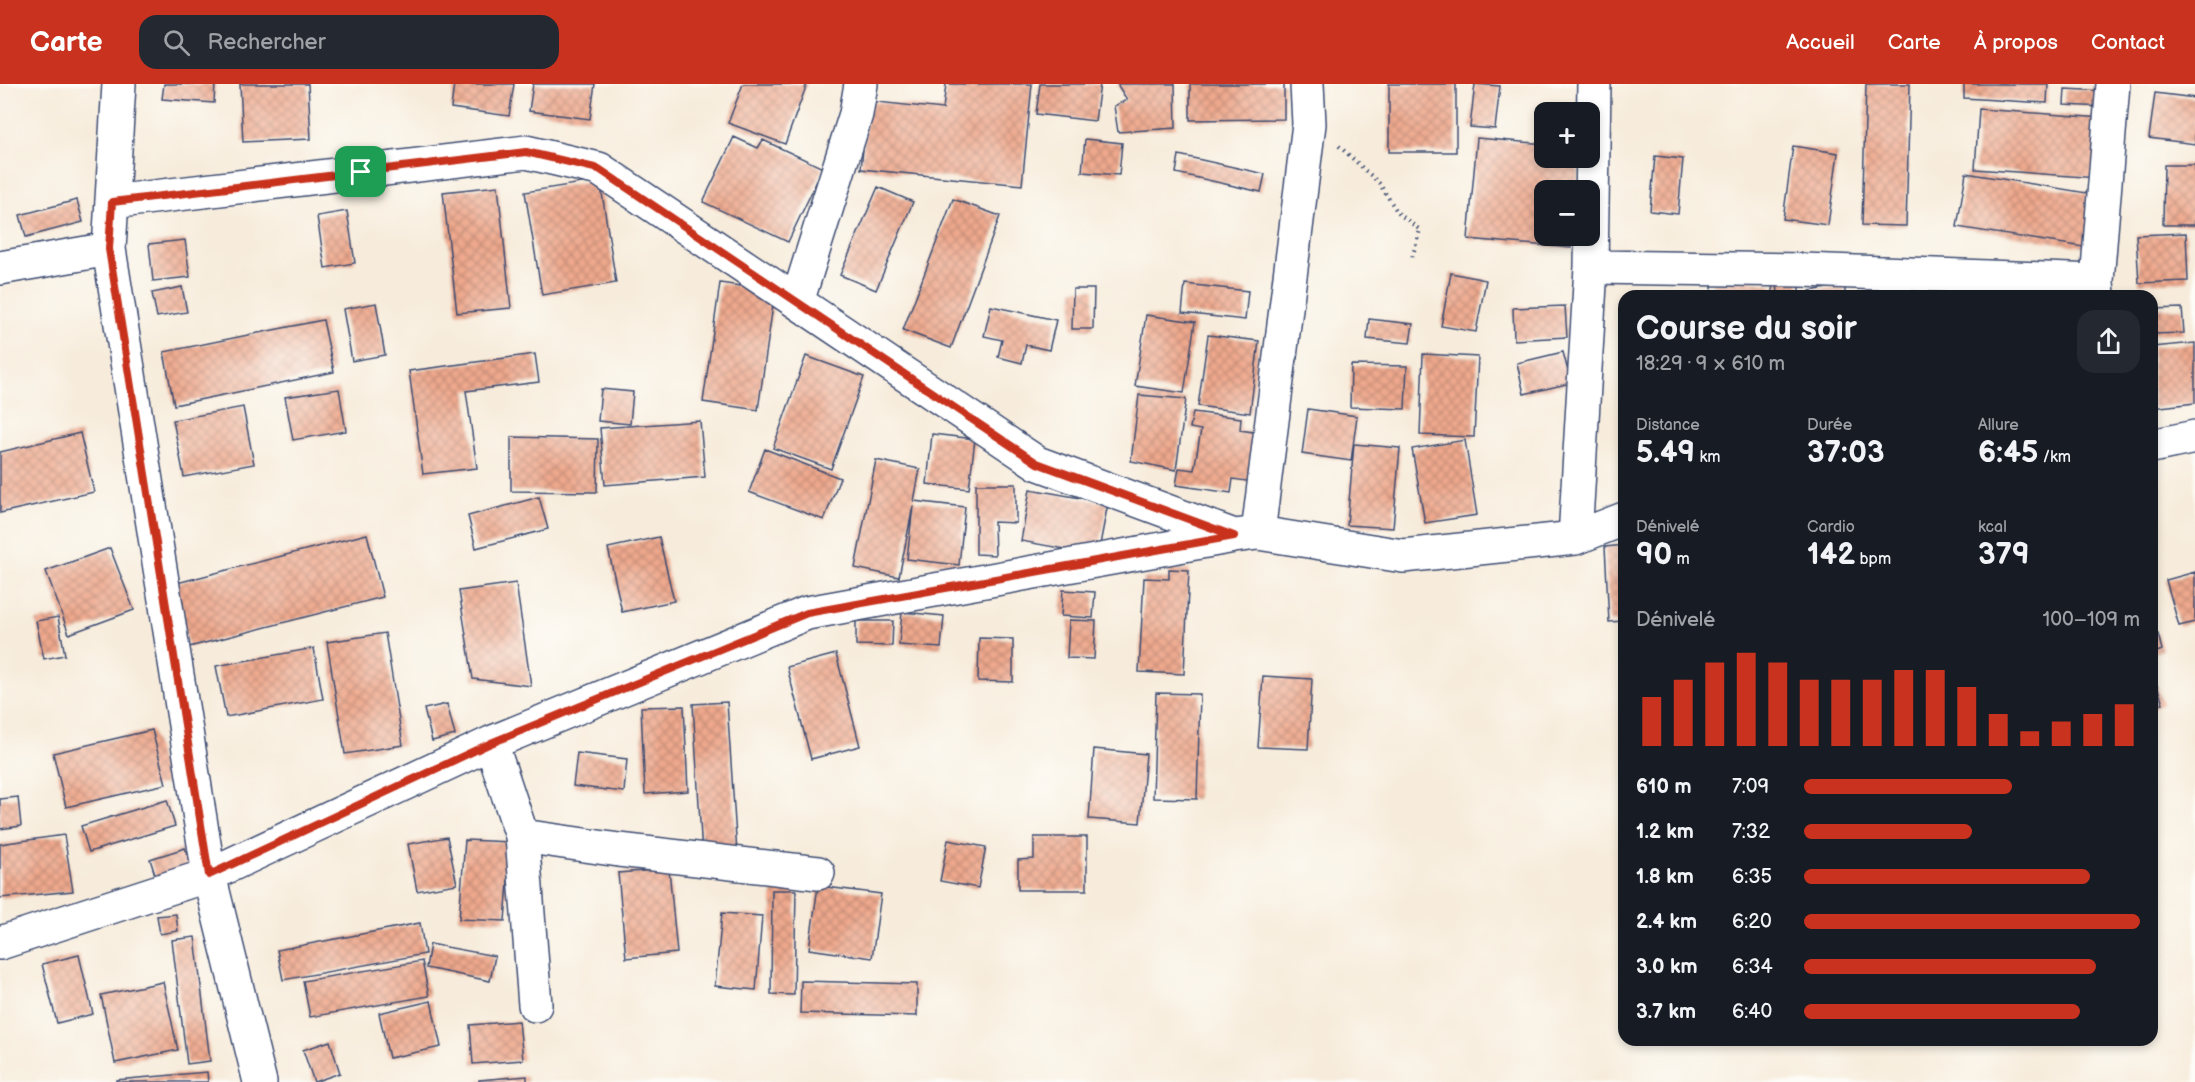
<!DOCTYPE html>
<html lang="fr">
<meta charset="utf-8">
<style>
:root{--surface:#171b24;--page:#242831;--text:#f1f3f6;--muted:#9ea1a6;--accent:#c8321e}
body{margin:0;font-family:"Balsamiq Sans",sans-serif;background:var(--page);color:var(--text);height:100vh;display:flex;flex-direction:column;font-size:22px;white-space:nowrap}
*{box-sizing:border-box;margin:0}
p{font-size:20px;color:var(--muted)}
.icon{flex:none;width:33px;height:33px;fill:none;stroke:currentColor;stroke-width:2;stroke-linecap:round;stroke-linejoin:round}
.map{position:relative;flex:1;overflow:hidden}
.details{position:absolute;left:1618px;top:206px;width:540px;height:756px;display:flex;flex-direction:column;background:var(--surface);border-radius:18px;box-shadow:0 3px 9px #0003}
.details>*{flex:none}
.fabs{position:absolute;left:1534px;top:18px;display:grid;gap:12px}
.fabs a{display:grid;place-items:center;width:66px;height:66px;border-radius:12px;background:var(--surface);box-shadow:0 3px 9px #0003;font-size:30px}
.pin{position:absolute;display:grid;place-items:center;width:51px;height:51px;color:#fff;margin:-26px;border-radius:12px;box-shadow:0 3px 9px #0006}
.round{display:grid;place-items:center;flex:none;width:63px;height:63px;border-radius:18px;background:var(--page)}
.head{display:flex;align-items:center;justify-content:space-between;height:102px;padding:0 18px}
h1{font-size:33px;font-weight:600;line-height:45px}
.stats{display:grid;grid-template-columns:repeat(3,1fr);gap:9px;height:102px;padding:6px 18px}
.stats div{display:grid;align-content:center}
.stats b{font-size:30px;font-weight:600}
.stats small{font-size:16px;font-weight:400}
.stats p{font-size:16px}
.chart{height:168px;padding:12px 18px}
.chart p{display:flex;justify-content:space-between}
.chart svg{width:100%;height:108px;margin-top:6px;stroke:var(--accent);stroke-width:6}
ul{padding:0 18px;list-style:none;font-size:20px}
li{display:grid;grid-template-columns:96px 72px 1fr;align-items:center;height:45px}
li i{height:15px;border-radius:8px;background:var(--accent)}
header{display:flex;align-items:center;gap:36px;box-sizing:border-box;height:84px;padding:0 30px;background:var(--accent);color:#fff}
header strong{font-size:28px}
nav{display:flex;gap:33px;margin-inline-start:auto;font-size:21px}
.search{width:420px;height:54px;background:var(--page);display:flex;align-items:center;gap:15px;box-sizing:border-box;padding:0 21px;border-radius:18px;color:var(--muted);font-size:22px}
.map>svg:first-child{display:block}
.building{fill:url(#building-cross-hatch)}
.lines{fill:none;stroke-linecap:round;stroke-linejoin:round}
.street-casing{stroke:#3c4b71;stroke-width:36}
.path{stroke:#3c4b71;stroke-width:4;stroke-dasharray:1.5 4.5;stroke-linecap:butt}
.street{stroke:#fff;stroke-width:33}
.route-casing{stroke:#fff;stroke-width:12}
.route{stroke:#c8321e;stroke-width:8}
</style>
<header>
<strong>Carte</strong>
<div class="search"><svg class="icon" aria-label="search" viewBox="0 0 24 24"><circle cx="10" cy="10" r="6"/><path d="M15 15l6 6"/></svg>Rechercher</div>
<nav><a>Accueil</a><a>Carte</a><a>À propos</a><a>Contact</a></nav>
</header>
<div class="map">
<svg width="2195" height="998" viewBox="0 0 2195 998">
<defs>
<pattern id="building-cross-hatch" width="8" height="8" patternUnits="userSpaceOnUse" patternTransform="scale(1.5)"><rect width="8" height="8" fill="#efa98d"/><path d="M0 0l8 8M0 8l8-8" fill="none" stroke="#c18a76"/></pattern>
</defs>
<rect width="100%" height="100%" fill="#fdfcf7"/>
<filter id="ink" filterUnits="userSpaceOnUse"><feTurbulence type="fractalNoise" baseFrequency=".0167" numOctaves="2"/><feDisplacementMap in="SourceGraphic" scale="12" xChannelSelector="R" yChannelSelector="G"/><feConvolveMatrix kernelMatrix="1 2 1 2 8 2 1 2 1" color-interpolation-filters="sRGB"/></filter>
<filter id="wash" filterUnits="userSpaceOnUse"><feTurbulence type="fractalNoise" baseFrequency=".008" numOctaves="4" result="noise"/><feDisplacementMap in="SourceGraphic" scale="24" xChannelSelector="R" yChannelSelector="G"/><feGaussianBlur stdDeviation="1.35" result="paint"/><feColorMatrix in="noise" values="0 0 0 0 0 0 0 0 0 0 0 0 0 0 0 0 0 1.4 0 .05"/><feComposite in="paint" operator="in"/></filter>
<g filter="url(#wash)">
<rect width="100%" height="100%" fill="#f7ecdb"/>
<g id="blocks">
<!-- building -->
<path class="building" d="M164 0H215L214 19 162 15Z
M240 0H308L311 55 243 58Z
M454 0H514L509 32 451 24Z
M533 0H595L590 35 529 27Z
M743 0H807L785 60 728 39Z
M946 0H1032L1022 101 861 85 868 17 943 25Z
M1040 0H1100L1095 37 1036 30Z
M1117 0H1175L1176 44 1118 48 1114 22 1127 16Z
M1190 0H1284V35L1190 36Z
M1389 0H1456V68H1389Z
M1475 0 1500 2 1495 45 1470 43Z
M1866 0H1910L1906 142 1862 141Z
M1964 0H2048L2047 19 1964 14Z
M2065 5 2105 7 2104 23 2064 21Z
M2155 9 2195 14V60L2149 54Z
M1979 25 2102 34 2098 94 1975 85Z
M734 53 758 64 763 56 823 84 788 158 703 118Z
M1477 54 1545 60V74H1580L1577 106H1545V152H1572L1571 164 1468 155Z
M1085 55 1122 59 1119 91 1082 88Z
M1793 62 1838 69 1828 141 1783 135Z
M1179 71 1265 90 1261 108 1176 89Z
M1655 72 1683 75 1678 130 1650 127Z
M2164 81H2195V141H2163Z
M1966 89 2099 111 2090 164 1957 143Z
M600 96 616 199 542 211 525 108Z
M498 102 511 224 457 229 443 108Z
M878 103 913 118 876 206 840 191Z
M953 115 1000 132 951 264 903 246Z
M77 116 83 138 26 153 20 131Z
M347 127 355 179 325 184 317 132Z
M2186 149 2188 197 2139 199 2136 151Z
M185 156 190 193 153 197 149 160Z
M1714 187 1773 201 1771 212H1711Z
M1451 189 1486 196 1476 248 1441 242Z
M1777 195 1799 196V212H1778Z
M720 199 775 207 758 326 703 318Z
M1185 200 1248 207 1245 236 1182 229Z
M1845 201V212H1809L1810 207Z
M182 203 187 228 157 233 152 209Z
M1073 205H1094L1093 245H1072Z
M376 219 385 271 352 277 343 225Z
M991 222 1056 236 1049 266 1026 261 1022 279 998 273 1002 256 984 252Z
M1565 222 1567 253 1514 256 1513 224Z
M2182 224 2184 249 2152 250V225Z
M1146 231 1195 238 1184 309 1135 302Z
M1369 235 1413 240 1410 259 1367 255Z
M323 236 334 288 174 321 164 268Z
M1208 251 1259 257 1250 329 1198 322Z
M2195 259V319L2152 324V263Z
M1563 268 1571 299 1524 310 1517 279Z
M535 270 539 298 466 307 477 384 423 390 409 287Z
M1423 270 1478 273 1474 353 1420 351Z
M806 272 864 293 831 385 773 364Z
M1351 281 1407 282 1405 325 1350 323Z
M339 305 346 347 293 356 285 313Z
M601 305 633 308 630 340 598 337Z
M1139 311 1186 315 1176 386 1131 377Z
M243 323 254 380 184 393 173 336Z
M1308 325 1357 332 1351 377 1302 370Z
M1193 328 1241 334 1240 346 1260 349 1253 398 1233 395 1231 409 1176 401 1179 384 1194 386 1201 346 1190 344Z
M700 337 705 393 605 401 600 344Z
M80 349 94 408 0 429V368Z
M932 350 975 355 969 405 927 400Z
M511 353 598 355 597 408 511 407Z
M1465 356 1477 431 1425 439 1412 365Z
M1354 360 1400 364 1393 444 1347 441Z
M765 365 840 394 824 436 749 408Z
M876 376 920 385 914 417 965 423 959 481 907 475 913 422 899 493 855 484Z
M976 400H1016V439L994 438 995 471 976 470Z
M1030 405 1108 419 1098 471 1021 457Z
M539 413 548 445 476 464 468 432Z
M367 450 383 513 189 563 173 500Z
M659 453 674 517 622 528 608 464Z
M1624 461V537L1609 538 1605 463Z
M110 464 134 526 69 550 46 487Z
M1169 485 1189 486 1184 590 1139 588 1144 494 1169 495Z
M2195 488V538L2179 542 2166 496Z
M516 499 531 602 473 595 459 507Z
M1063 506 1095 508 1093 534 1061 532Z
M902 528 944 532 941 564 899 561Z
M58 533 65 571 44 575 36 537Z
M1069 536 1096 537 1094 575 1067 574Z
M856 537H893L892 562 856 561Z
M385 549 403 661 345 670 327 558Z
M2158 550 2162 566 2152 570V551Z
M979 554 1013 555V598L978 597Z
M314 564 323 615 226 633 216 582Z
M836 570 860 662 811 675 787 583Z
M2152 588 2163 619 2152 626Z
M1263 592 1312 595 1308 665 1258 663Z
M1156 609 1200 610 1197 715 1153 714Z
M727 618 737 769 702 771 693 620Z
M447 620 455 651 432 657 424 625Z
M684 622 688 707 645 710 641 623Z
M152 646 166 700 66 723 53 669Z
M1094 665 1146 670 1140 739 1089 735Z
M577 669 627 675 624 708 573 702Z
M18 713 21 742 0 745V715Z
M167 716 175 742 89 768 81 742Z
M64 751 73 807 0 814V760Z
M447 753 457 800 417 807 408 760Z
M1034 753H1087V806H1018V776L1034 775Z
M465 756 511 758 505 837 459 835Z
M948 756 986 763 978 804 940 797Z
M185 764 192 783 156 794 150 775Z
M669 785 677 869 626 874 618 789Z
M818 802 881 810 872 874 809 865Z
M772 806H796L794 911 771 910Z
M722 829 762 832 756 906 715 902Z
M176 830 178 847 160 850 157 832Z
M420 839 425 870 283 896 277 866Z
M195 853 210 977 187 980 172 856Z
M430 860 495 872 490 897 426 884Z
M79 871 93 930 57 939 42 880Z
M422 877 429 912 310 933 303 897Z
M801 897 917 900V932L800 929Z
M163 898 178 966 115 979 101 911Z
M431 917 441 963 389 974 379 929Z
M519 937 523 976 473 980 470 941Z
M330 957 340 989 314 998 303 966Z
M207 988 208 998H116V996Z
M527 992V998H479V996Z"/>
</g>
</g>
<g filter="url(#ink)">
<use href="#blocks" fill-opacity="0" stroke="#3c4b71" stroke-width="1.5"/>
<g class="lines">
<defs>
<path id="street" d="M119 0 109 165 209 791 260 998
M112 118 526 68 599 85 1037 379 1234 452 1258 449 1403 472 1575 454 1624 435
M1591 183 1594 0
M0 184 109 165
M2098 212 2097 197 2113 0
M797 218 856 30 861 0
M2152 362 2195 353
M1258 449 1309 40 1307 0
M1575 454 1591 183 1803 186 2097 197
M491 659 522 752 535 921
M522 752 619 766 818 789
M0 859 209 791 491 659 807 529 1234 452"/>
</defs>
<!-- street casing -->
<use href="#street" class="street-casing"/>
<!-- path -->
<path class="path" d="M1339 62 1379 99 1398 129 1420 146 1412 174"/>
<!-- street -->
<use href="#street" class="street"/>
</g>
</g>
<g class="lines" filter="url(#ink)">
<defs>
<path id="route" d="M526 68 599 85 1037 379 1234 452 807 529 491 659 209 791 109 165 112 118Z"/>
</defs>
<!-- route casing -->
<use href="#route" class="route-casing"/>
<!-- route -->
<use href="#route" class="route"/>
</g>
</svg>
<div class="fabs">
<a>+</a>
<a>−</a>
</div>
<div class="pin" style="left:361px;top:88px;background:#1e9e55"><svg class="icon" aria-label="arrive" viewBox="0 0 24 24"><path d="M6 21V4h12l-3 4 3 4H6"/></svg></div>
<section class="details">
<div class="head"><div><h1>Course du soir</h1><p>18:29 · 9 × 610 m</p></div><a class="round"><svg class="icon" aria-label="share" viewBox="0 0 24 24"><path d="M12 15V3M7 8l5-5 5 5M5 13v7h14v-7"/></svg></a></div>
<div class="stats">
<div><p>Distance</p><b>5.49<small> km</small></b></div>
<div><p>Durée</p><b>37:03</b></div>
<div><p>Allure</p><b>6:45<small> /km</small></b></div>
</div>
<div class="stats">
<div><p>Dénivelé</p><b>90<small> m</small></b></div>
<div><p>Cardio</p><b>142<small> bpm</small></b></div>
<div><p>kcal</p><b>379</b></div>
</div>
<div class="chart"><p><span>Dénivelé</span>100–109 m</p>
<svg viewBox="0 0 160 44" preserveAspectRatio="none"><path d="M5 44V24M15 44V17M25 44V10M35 44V6M45 44V10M55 44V17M65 44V17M75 44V17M85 44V13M95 44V13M105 44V20M115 44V31M125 44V38M135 44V34M145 44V31M155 44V27"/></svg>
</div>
<ul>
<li><b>610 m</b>7:09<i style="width:62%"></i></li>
<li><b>1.2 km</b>7:32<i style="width:50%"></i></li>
<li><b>1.8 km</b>6:35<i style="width:85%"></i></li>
<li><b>2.4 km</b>6:20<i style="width:100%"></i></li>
<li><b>3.0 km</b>6:34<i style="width:87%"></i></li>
<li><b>3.7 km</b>6:40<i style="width:82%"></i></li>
</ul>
</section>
</div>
